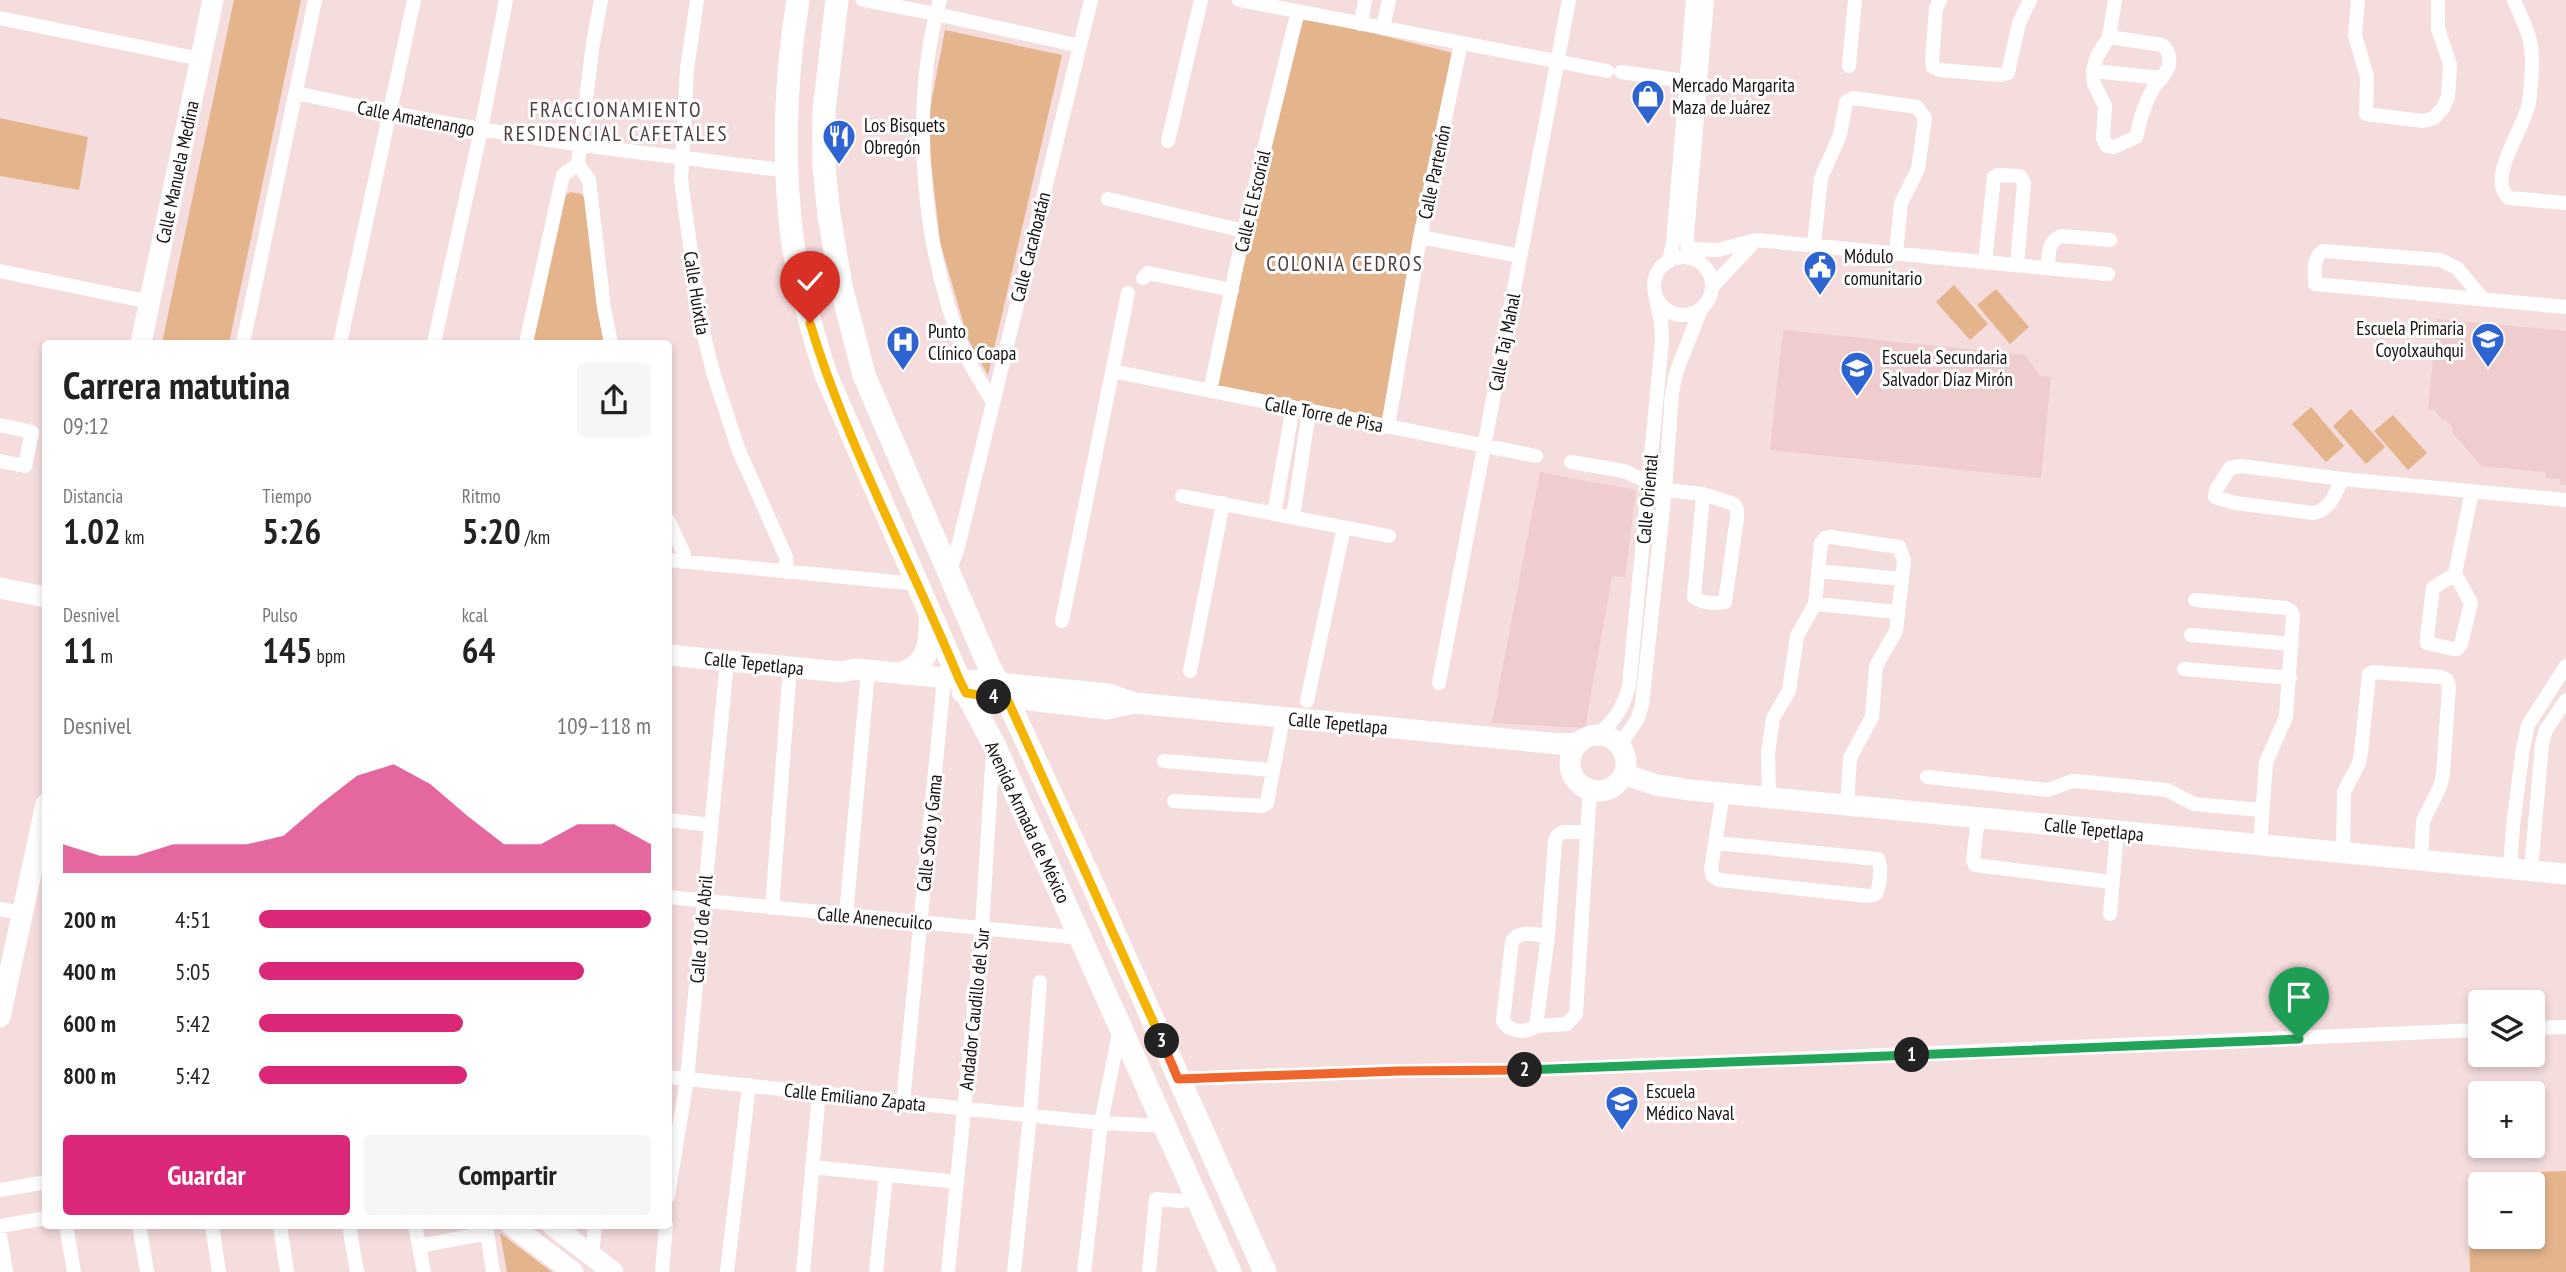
<!DOCTYPE html>
<html lang="es">
<meta charset="utf-8">
<style>
:root{--surface:#fff;--page:#f6f6f6;--text:#222;--muted:#767676;--accent:#db2777}
body{margin:0;font-family:"PT Sans Narrow",sans-serif;background:var(--page);color:var(--text);height:100vh;display:flex;flex-direction:column;font-size:26px;white-space:nowrap}
*{box-sizing:border-box;margin:0}
p{font-size:23px;color:var(--muted)}
.icon{flex:none;width:38px;height:38px;fill:none;stroke:currentColor;stroke-width:2;stroke-linecap:round;stroke-linejoin:round}
.map{position:relative;flex:1;overflow:hidden}
.side{position:absolute;left:42px;top:340px;width:630px;height:889px;display:flex;flex-direction:column;background:var(--surface);border-radius:7px;box-shadow:0 4px 10px #0003}
.side>*{flex:none}
.controls{position:absolute;left:2468px;top:990px;display:grid;gap:14px}
.controls a{display:grid;place-items:center;width:77px;height:77px;border-radius:7px;background:var(--surface);box-shadow:0 4px 10px #0003;font-size:35px}
.pin{position:absolute;display:grid;place-items:center;width:60px;height:60px;color:#fff;margin:-72px -30px;border-radius:50% 50% 50% 0;rotate:-45deg;box-shadow:0 0 7px #0007}
.pin .icon{rotate:45deg}
.km{position:absolute;width:35px;height:35px;margin:-18px;border-radius:50%;background:#222;color:#fff;font-size:19px;line-height:35px;text-align:center}
.round{display:grid;place-items:center;flex:none;width:74px;height:74px;border-radius:7px;background:var(--page)}
.overview{display:flex;align-items:center;justify-content:space-between;height:119px;padding:0 21px}
h1{font-size:38px;font-weight:600;line-height:52px}
.metrics{display:grid;grid-template-columns:repeat(3,1fr);gap:10px;height:119px;padding:7px 21px}
.metrics div{display:grid;align-content:center}
.metrics b{font-size:35px;font-weight:600}
.metrics small{font-size:19px;font-weight:400}
.metrics p{font-size:19px}
.chart{height:196px;padding:14px 21px}
.chart p{display:flex;justify-content:space-between}
.chart svg{width:100%;height:126px;margin-top:7px;fill:var(--accent);opacity:.7}
.button{display:flex;gap:14px;margin-top:auto;padding:14px 21px}
.button a{flex:1;height:80px;border-radius:7px;background:var(--accent);color:#fff;font-size:28px;font-weight:600;line-height:80px;text-align:center}
.button a+a{background:var(--page);color:var(--text)}
ul{padding:0 21px;list-style:none;font-size:23px}
li{display:grid;grid-template-columns:112px 84px 1fr;align-items:center;height:52px}
li i{height:18px;border-radius:9px;background:var(--accent)}
.map>svg:first-child{display:block}
.built{fill:#efcdce}
.green{fill:#e4b48d;fill-rule:evenodd}
.lines{fill:none;stroke-linecap:round;stroke-linejoin:round}
.street{stroke:#fff;stroke-width:14}
.secondary{stroke:#fff;stroke-width:21}
.primary{stroke:#fff;stroke-width:23}
.split-1-casing{stroke:#fff;stroke-width:14}
.split-2-casing{stroke:#fff;stroke-width:14}
.split-3-casing{stroke:#fff;stroke-width:14}
.split-4-casing{stroke:#fff;stroke-width:14}
.split-5-casing{stroke:#fff;stroke-width:14}
.split-1{stroke:#22a559;stroke-width:9}
.split-2{stroke:#22a559;stroke-width:9}
.split-3{stroke:#f0652b;stroke-width:9}
.split-4{stroke:#f5b400;stroke-width:9}
.split-5{stroke:#f5b400;stroke-width:9}
.labels{text-anchor:middle;dominant-baseline:central;stroke-width:6;stroke-linejoin:round;paint-order:stroke}
.poi-label{font-size:19px;fill:#181010;stroke:#fff;text-anchor:start}
.street-label{font-size:19px;fill:#181010;stroke:#fff}
.neighbourhood-label{font-size:21px;letter-spacing:2px;fill:#503c3d;stroke:#fff}
</style>
<div class="map">
<svg width="2566" height="1272" viewBox="0 0 2566 1272">
<rect width="100%" height="100%" fill="#f5dcdd"/>
<!-- built -->
<path class="built" d="M2437 319 2566 331V485L2560 484V479L2546 478V472L2481 466 2451 431 2453 428 2445 419 2443 420 2434 410H2428Z
M1783 330 2025 355 2040 376 2051 377 2041 478 1770 450Z
M1540 472 1636 490 1625 577 1612 576 1585 728 1492 723Z"/>
<!-- green -->
<path class="green" d="M234 0H301L229 343H162Z
M1293 18 1348 27 1453 53 1382 419 1215 392Z
M945 30 1062 55 988 375 968 339 940 242 927 125Z
M0 118 88 137 79 190 0 176Z
M570 192 581 194 588 201 608 343H530L560 199Z
M1954 285 1988 324 1970 340 1936 302Z
M1996 289 2029 327 2010 344 1977 305Z
M2311 407 2344 446 2326 462 2292 424Z
M2351 409 2385 447 2366 464 2333 426Z
M2393 415 2427 453 2408 470 2374 431Z
M2566 1171V1272H2470L2468 1175ZM2480 1185H2532V1237H2480Z
M500 1233 552 1272H507Z"/>
<g class="lines">
<!-- street -->
<path class="street" d="M601 0 593 43 578 164 589 180 604 308 611 343
M697 0 687 69 681 180 701 324 713 372 739 451 786 557 787 572
M863 0 936 14 1080 46
M940 0C909 109 922 251 966 355 973 371 984 386 992 401
M1239 0 1607 71
M1940 0 1936 8 1932 60 1933 67 1940 70 2000 75 2008 73 2019 23 2030 0
M2358 0 2355 35 2367 77 2366 114 2423 121 2434 118 2443 108 2448 97 2450 64 2438 29V0
M2514 0C2519 13 2527 27 2530 41 2534 60 2531 83 2529 102 2526 127 2485 178 2509 198L2566 203
M0 18 200 59
M1361 24 1365 0
M1383 28 1389 0
M2109 37 2162 45C2169 50 2170 57 2169 65 2167 74 2158 81 2153 89 2144 104 2140 121 2136 137L2114 147 2107 146 2103 138 2105 106 2094 84 2093 71 2097 56 2109 37 2115 0
M1849 66 1855 0
M2093 71 2162 78
M1621 72 1685 81
M296 93C420 120 544 142 670 156 710 161 748 167 787 170
M1168 141 1201 0
M1108 199 1244 231
M1420 237 1520 256
M1814 245 1821 178 1840 135 1846 102 1853 98 1917 107 1925 118 1918 169 1901 203 1896 253
M1688 249 1718 250 1756 240 2108 274
M1688 256 1687 235 1707 0
M1654 286a29 29 0 1 1 58 0a29 29 0 1 1-58 0Z
M1669 261 1673 243 1693 0
M1985 262 1994 177 1998 175 2020 176 2024 183 2017 265
M2048 268C2049 255 2047 241 2061 236L2110 240
M0 271 150 302
M1143 278 1148 273 1232 290
M1712 287 1755 241
M2482 298 2457 268 2440 260 2323 251C2312 259 2315 271 2315 284L2566 307
M243 343 315 0
M340 343 414 0
M434 343 481 130 506 0
M526 343 563 175 578 164
M1112 371 1536 456
M1210 391 1244 231 1298 11
M0 425 32 432 25 466 0 461
M1388 427 1420 237 1461 43
M1571 462 1624 471 1665 490 1703 494 1734 504 1737 510V518L1725 602C1714 604 1702 603 1694 597L1703 494
M2342 479C2335 494 2331 510 2313 513L2235 503 2215 497 2216 490 2230 468 2241 466 2342 479 2566 500
M1182 496 1389 536
M1274 514 1293 407
M1293 517 1309 411
M668 520 684 554 683 562
M668 560 917 584
M949 573 958 547 1091 0
M2455 574 2433 588 2427 637V643L2453 649H2457L2461 644 2471 603 2455 574 2472 491
M2195 600 2286 608 2291 611 2293 616 2286 717 2266 762 2260 846
M1815 604 1897 612
M1062 621 1128 293
M2191 635 2292 644
M2184 669 2290 678
M1190 671 1223 503
M1439 683 1569 0
M1307 701 1344 527
M1597 735C1615 721 1623 708 1629 686L1662 341 1661 322 1656 298
M1620 745 1637 720 1642 705 1665 490 1672 393 1676 373 1701 309
M1164 761 1273 770
M1927 777 2048 790 2072 781 2086 782 2167 790 2194 804 2261 810
M1769 798 1768 753 1773 718 1789 691 1797 636 1815 604 1821 543 1825 538 1831 537 1899 547 1904 560 1902 579 1818 571
M1174 801 1263 806 1267 803 1283 718
M1847 805 1850 758 1872 717 1876 666 1896 631 1902 579
M1978 818 1973 860 1975 865 2112 882
M668 820 711 825
M1716 843 1878 859C1882 867 1880 885 1876 894L1868 896 1719 880 1713 876 1711 869 1721 806 1720 792
M2343 851 2344 792 2359 763 2361 753 2369 674 2373 672 2441 677 2447 680 2449 686 2443 774 2440 787 2423 821 2421 860
M2510 868 2513 826 2523 748 2528 725 2566 666
M2531 870 2542 744 2546 730 2566 700
M668 897 1081 938
M772 908 790 667
M0 909 21 913
M2110 914 2117 831
M846 915 867 682
M1548 936C1535 934 1520 930 1512 941L1503 1021C1510 1033 1526 1033 1536 1026L1548 936 1555 841 1558 835 1563 832H1588
M1536 1026 1567 1024 1576 1014 1590 789
M2532 1028 2566 1027
M668 1077 1101 1123 1167 1126
M1178 1079 1399 1071 1528 1070 2480 1030
M903 1102 943 690
M812 1167 957 1182
M0 1190 46 1182
M668 1196 687 1079 727 661
M66 1225 74 1272
M139 1225 147 1272
M212 1225 219 1272
M280 1225 287 1272
M349 1225 357 1272
M415 1225 424 1272
M486 1225 493 1272
M0 1226 46 1218
M0 1234 6 1272
M419 1246 487 1233
M592 1255 595 1225
M662 1272 666 1225
M727 1272 749 1085
M803 1272 819 1093
M876 1272 886 1175
M948 1272 982 928 993 750
M1014 1272 1030 1115 1040 982
M1084 1272 1101 1123 1120 1028
M1149 1272 1156 1199 1182 1201 1198 1196"/>
<!-- secondary -->
<path class="secondary" d="M141 343 213 0
M0 588 46 597
M668 655 840 672 856 669 1108 694 1135 703 1559 744 1579 743
M962 692 1106 709 1135 703
M1570 763a28 28 0 1 1 56 0a28 28 0 1 1-56 0Z
M1624 774 1656 785 1690 790 2566 874
M0 1017 46 804
M511 1225 573 1272
M552 1225 613 1272"/>
<!-- primary -->
<path class="primary" d="M798 0C786 72 783 146 790 219 795 272 810 325 826 375L959 679 994 745 1230 1272
M837 0 824 110V167L829 215 841 286 864 375 989 666 1013 712 1092 883 1265 1272
M903 673C928 664 931 644 930 620"/>
</g>
<g class="lines">
<defs>
<path id="split-1" d="M1912 1055 2299 1039"/>
<path id="split-2" d="M1525 1070 1912 1055"/>
<path id="split-3" d="M1162 1041 1178 1079 1399 1071 1525 1070"/>
<path id="split-4" d="M994 697 1007 699 1013 712 1162 1041"/>
<path id="split-5" d="M810 323C847 446 910 560 959 679L966 693 994 697"/>
</defs>
<!-- split-1 casing -->
<use href="#split-1" class="split-1-casing"/>
<!-- split-2 casing -->
<use href="#split-2" class="split-2-casing"/>
<!-- split-3 casing -->
<use href="#split-3" class="split-3-casing"/>
<!-- split-4 casing -->
<use href="#split-4" class="split-4-casing"/>
<!-- split-5 casing -->
<use href="#split-5" class="split-5-casing"/>
<!-- split-1 -->
<use href="#split-1" class="split-1"/>
<!-- split-2 -->
<use href="#split-2" class="split-2"/>
<!-- split-3 -->
<use href="#split-3" class="split-3"/>
<!-- split-4 -->
<use href="#split-4" class="split-4"/>
<!-- split-5 -->
<use href="#split-5" class="split-5"/>
</g>
<!-- icons -->
<defs>
<symbol id="shop-pin" viewBox="-11 -11 22 30"><path d="M0 17L-7.5 6A9.5 9.5 0 1 1 7.5 6Z" fill="#2d64d2" stroke="#fff"/><path d="M-5-2.5h2.3a2.7 3.5 0 0 1 5.4 0H5L5.5 6h-11ZM-1.5-2.5h3a1.5 2.3 0 0 0-3 0Z" fill="#fff"/></symbol>
<symbol id="restaurant-pin" viewBox="-11 -11 22 30"><path d="M0 17L-7.5 6A9.5 9.5 0 1 1 7.5 6Z" fill="#2d64d2" stroke="#fff"/><path d="M-5-6h1v4h1v-4h1v4h1v-4h1v5L-1.5 .5V6h-2V.5L-5-1ZM5-6V6H3V1.5H1.5Q1.5-4 5-6Z" fill="#fff"/></symbol>
<symbol id="civic-pin" viewBox="-11 -11 22 30"><path d="M0 17L-7.5 6A9.5 9.5 0 1 1 7.5 6Z" fill="#2d64d2" stroke="#fff"/><path d="M-.6-6.5H3V-4.5H.6V-3L4-1V1h2V6H-6V1h2V-1L-.6-3ZM-1.2 2.5V6h2.4V2.5Z" fill="#fff"/></symbol>
<symbol id="school-pin" viewBox="-11 -11 22 30"><path d="M0 17L-7.5 6A9.5 9.5 0 1 1 7.5 6Z" fill="#2d64d2" stroke="#fff"/><path d="M0-5L7-2L0 1L-7-2ZM-4 1L0 2.5L4 1V4Q0 6-4 4Z" fill="#fff"/></symbol>
<symbol id="hospital-pin" viewBox="-11 -11 22 30"><path d="M0 17L-7.5 6A9.5 9.5 0 1 1 7.5 6Z" fill="#2d64d2" stroke="#fff"/><path d="M-5-5h3v3.5h4V-5h3V5h-3V1.5h-4V5h-3Z" fill="#fff"/></symbol>
</defs>
<g fill-rule="evenodd">
<use href="#shop-pin" x="1629" y="77" width="38" height="52"/>
<use href="#restaurant-pin" x="820" y="117" width="38" height="52"/>
<use href="#civic-pin" x="1801" y="248" width="38" height="52"/>
<use href="#school-pin" x="2469" y="320" width="38" height="52"/>
<use href="#hospital-pin" x="884" y="323" width="38" height="52"/>
<use href="#school-pin" x="1838" y="349" width="38" height="52"/>
<use href="#school-pin" x="1603" y="1083" width="38" height="52"/>
</g>
<g class="labels">
<!-- poi labels -->
<g class="poi-label">
<text x="1672" y="85">Mercado Margarita<tspan x="1672" dy="22">Maza de Juárez</tspan></text>
<text x="864" y="125">Los Bisquets<tspan x="864" dy="22">Obregón</tspan></text>
<text x="1844" y="256">Módulo<tspan x="1844" dy="22">comunitario</tspan></text>
<text x="2464" y="328" text-anchor="end">Escuela Primaria<tspan x="2464" dy="22">Coyolxauhqui</tspan></text>
<text x="928" y="331">Punto<tspan x="928" dy="22">Clínico Coapa</tspan></text>
<text x="1882" y="357">Escuela Secundaria<tspan x="1882" dy="22">Salvador Díaz Mirón</tspan></text>
<text x="1646" y="1091">Escuela<tspan x="1646" dy="22">Médico Naval</tspan></text>
</g>
<!-- street labels -->
<g class="street-label">
<text transform="translate(416 118) rotate(11)">Calle Amatenango</text>
<text transform="translate(177 172) rotate(-78)">Calle Manuela Medina</text>
<text transform="translate(1434 172) rotate(-78)">Calle Partenón</text>
<text transform="translate(1252 201) rotate(-77)">Calle El Escorial</text>
<text transform="translate(1030 247) rotate(-76)">Calle Cacahoatán</text>
<text transform="translate(697 293) rotate(81)">Calle Huixtla</text>
<text transform="translate(1504 342) rotate(-79)">Calle Taj Mahal</text>
<text transform="translate(1324 414) rotate(11)">Calle Torre de Pisa</text>
<text transform="translate(1647 499) rotate(-85)">Calle Oriental</text>
<text transform="translate(754 663) rotate(6)">Calle Tepetlapa</text>
<text transform="translate(1338 723) rotate(5)">Calle Tepetlapa</text>
<text transform="translate(1028 822) rotate(65)">Avenida Armada de México</text>
<text transform="translate(2094 829) rotate(6)">Calle Tepetlapa</text>
<text transform="translate(929 833) rotate(-84)">Calle Soto y Gama</text>
<text transform="translate(875 918) rotate(5)">Calle Anenecuilco</text>
<text transform="translate(701 929) rotate(-85)">Calle 10 de Abril</text>
<text transform="translate(974 1009) rotate(-84)">Andador Caudillo del Sur</text>
<text transform="translate(855 1097) rotate(6)">Calle Emiliano Zapata</text>
</g>
<!-- neighbourhood labels -->
<g class="neighbourhood-label">
<text x="616" y="109">FRACCIONAMIENTO<tspan x="616" dy="24">RESIDENCIAL CAFETALES</tspan></text>
<text x="1345" y="263">COLONIA CEDROS</text>
</g>
</g>
</svg>
<div class="controls">
<a><svg class="icon" aria-label="layers" viewBox="0 0 24 24"><path d="M12 4l9 5-9 5-9-5zM3 14l9 5 9-5"/></svg></a>
<a>+</a>
<a>−</a>
</div>
<div class="pin" style="left:2299px;top:1039px;background:#1e9e55"><svg class="icon" aria-label="arrive" viewBox="0 0 24 24"><path d="M6 21V4h12l-3 4 3 4H6"/></svg></div>
<div class="pin" style="left:810px;top:323px;background:#d93025"><svg class="icon" aria-label="check" viewBox="0 0 24 24"><path d="M5 12l5 5 9-10"/></svg></div>
<b class="km" style="left:1912px;top:1055px">1</b>
<b class="km" style="left:1525px;top:1070px">2</b>
<b class="km" style="left:1162px;top:1041px">3</b>
<b class="km" style="left:994px;top:697px">4</b>
<section class="side">
<div class="overview"><div><h1>Carrera matutina</h1><p>09:12</p></div><a class="round"><svg class="icon" aria-label="share" viewBox="0 0 24 24"><path d="M12 15V3M7 8l5-5 5 5M5 13v7h14v-7"/></svg></a></div>
<div class="metrics">
<div><p>Distancia</p><b>1.02<small> km</small></b></div>
<div><p>Tiempo</p><b>5:26</b></div>
<div><p>Ritmo</p><b>5:20<small> /km</small></b></div>
</div>
<div class="metrics">
<div><p>Desnivel</p><b>11<small> m</small></b></div>
<div><p>Pulso</p><b>145<small> bpm</small></b></div>
<div><p>kcal</p><b>64</b></div>
</div>
<div class="chart"><p><span>Desnivel</span>109–118 m</p>
<svg viewBox="0 0 160 44" preserveAspectRatio="none"><path d="M0 44V34L10 38L20 38L30 34L40 34L50 34L60 31L70 20L80 10L90 6L100 13L110 24L120 34L130 34L140 27L150 27L160 34V44z"/></svg>
</div>
<ul>
<li><b>200 m</b>4:51<i style="width:100%"></i></li>
<li><b>400 m</b>5:05<i style="width:83%"></i></li>
<li><b>600 m</b>5:42<i style="width:52%"></i></li>
<li><b>800 m</b>5:42<i style="width:53%"></i></li>
</ul>
<div class="button"><a>Guardar</a><a>Compartir</a></div>
</section>
</div>
